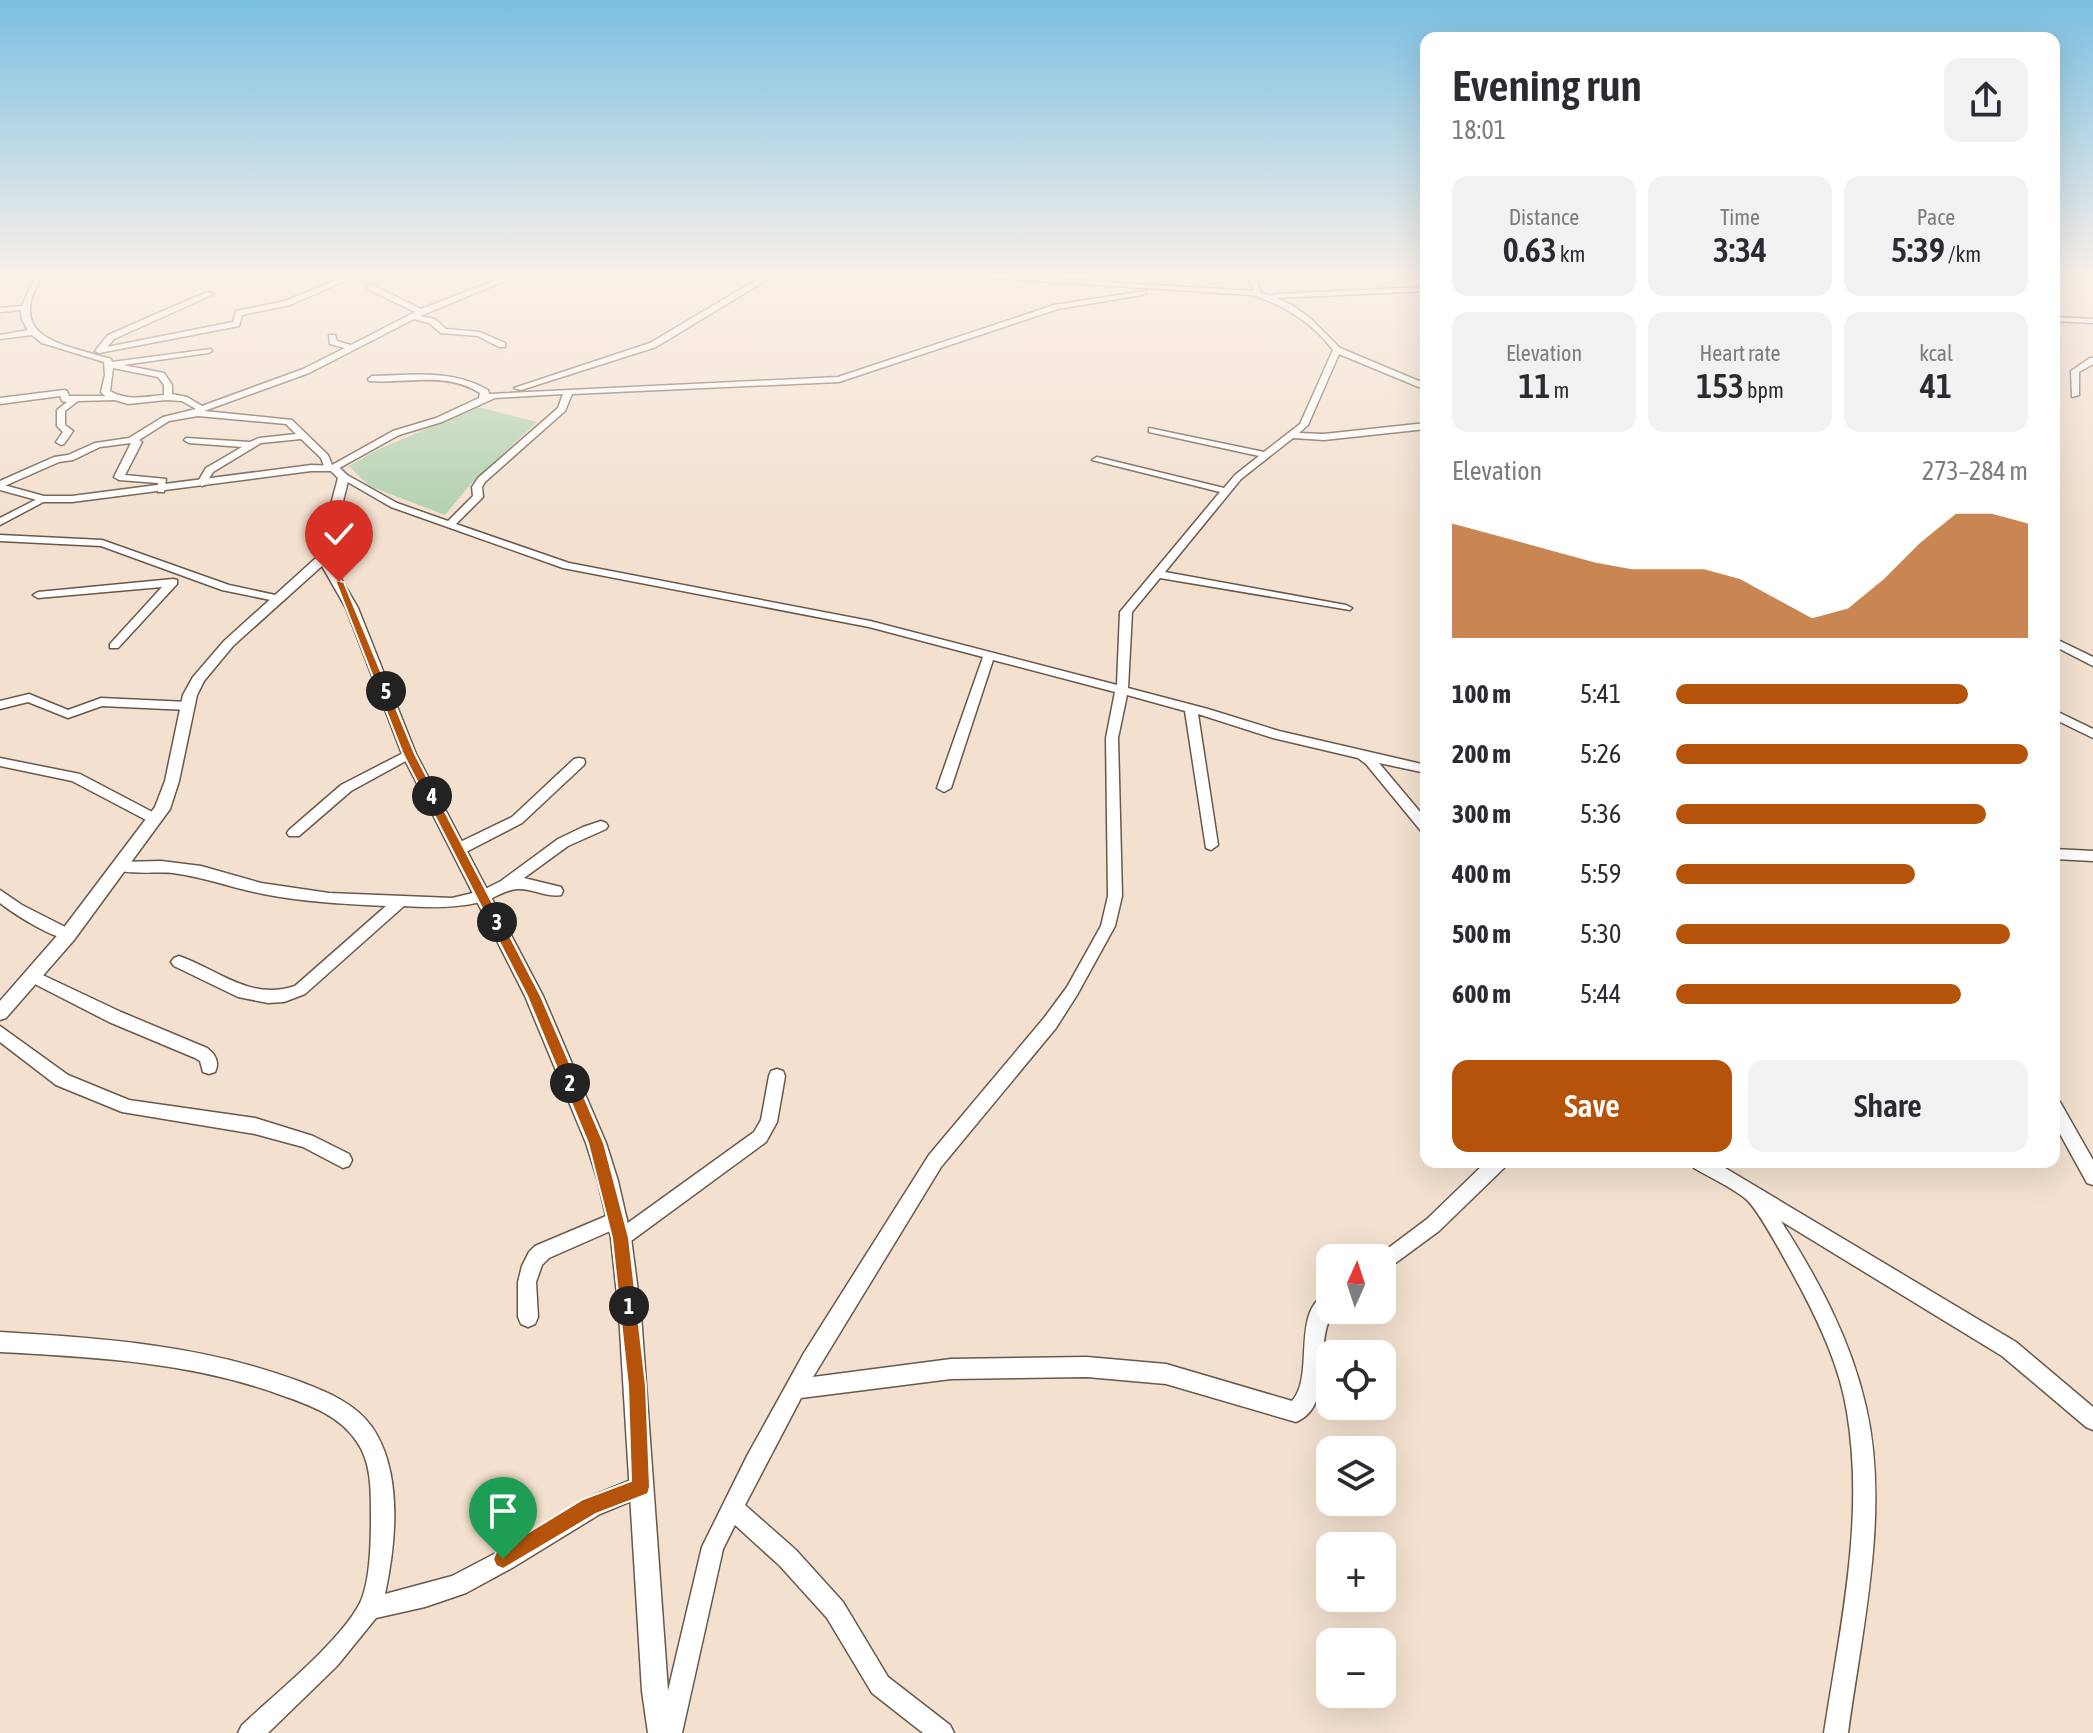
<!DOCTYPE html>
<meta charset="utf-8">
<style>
:root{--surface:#fff;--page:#f2f2f3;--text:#2b2b33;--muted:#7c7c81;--accent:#b45309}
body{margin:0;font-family:"Asap Condensed",sans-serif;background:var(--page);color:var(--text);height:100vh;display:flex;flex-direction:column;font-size:30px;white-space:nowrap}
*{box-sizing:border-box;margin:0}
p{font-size:26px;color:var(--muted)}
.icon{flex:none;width:44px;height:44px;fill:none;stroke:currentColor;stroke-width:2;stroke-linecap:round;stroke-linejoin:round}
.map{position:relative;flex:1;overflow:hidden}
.sheet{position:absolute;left:1420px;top:32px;width:640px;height:1136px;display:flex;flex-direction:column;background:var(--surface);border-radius:16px;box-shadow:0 8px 32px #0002}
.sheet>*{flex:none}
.needle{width:52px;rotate:3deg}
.controls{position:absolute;left:1316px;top:1244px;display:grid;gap:16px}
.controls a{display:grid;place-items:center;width:80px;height:80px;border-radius:16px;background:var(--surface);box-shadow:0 8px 32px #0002;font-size:40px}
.pin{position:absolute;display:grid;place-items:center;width:68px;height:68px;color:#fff;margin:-82px -34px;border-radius:50% 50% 50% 0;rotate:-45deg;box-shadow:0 0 8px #0007}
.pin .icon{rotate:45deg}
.km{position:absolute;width:40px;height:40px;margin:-20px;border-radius:50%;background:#222;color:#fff;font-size:22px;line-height:40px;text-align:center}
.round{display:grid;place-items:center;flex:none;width:84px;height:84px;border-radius:16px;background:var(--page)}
.summary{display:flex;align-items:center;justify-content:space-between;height:136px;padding:0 32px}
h1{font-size:44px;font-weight:600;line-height:60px}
.stats{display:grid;grid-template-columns:repeat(3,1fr);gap:12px;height:136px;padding:8px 32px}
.stats div{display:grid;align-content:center;border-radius:16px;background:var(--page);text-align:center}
.stats b{font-size:34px;font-weight:600}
.stats small{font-size:22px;font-weight:400}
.stats p{font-size:22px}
.chart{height:224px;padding:16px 32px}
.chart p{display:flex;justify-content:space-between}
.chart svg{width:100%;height:144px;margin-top:8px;fill:var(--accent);opacity:.7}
.primary-button{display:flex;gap:16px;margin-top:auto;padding:16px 32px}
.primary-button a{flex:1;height:92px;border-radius:16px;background:var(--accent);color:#fff;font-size:32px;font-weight:600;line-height:92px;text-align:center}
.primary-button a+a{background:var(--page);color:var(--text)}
ul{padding:0 32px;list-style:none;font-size:26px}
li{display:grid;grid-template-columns:128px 96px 1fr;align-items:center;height:60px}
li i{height:20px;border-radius:10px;background:var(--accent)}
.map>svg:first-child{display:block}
.green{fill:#b0d1af}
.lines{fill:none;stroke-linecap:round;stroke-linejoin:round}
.minor-casing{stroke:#69594a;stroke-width:3}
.tertiary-casing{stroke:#69594a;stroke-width:3}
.minor{fill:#fff;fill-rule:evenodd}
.tertiary{fill:#fff;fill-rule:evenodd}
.route{fill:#b45309;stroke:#fff;stroke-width:2}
</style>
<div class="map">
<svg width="2093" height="1733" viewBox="0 0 2093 1733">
<rect width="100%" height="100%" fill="#f3e0cf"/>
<!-- green -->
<path class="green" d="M478 407 537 422 469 486 445 515 369 486 349 466 377 450Z"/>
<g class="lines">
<defs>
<path id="minor" d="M35 277H42C3 339 66 345 111 359L112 362 211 349 212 351 208 353 123 365 164 373 172 385V394L187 397 202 406 303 369 345 348 330 344 329 335H335L337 341 351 345 415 312 367 289V285H373L421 309 504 277H514L420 316 435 319 446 329 480 332 505 343V347H499L478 336 441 333 429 323 414 319 309 373 204 411 292 420 328 455 332 465 393 431 436 418 479 398 480 393C445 371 407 384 369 381L368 379 372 376C411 375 453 369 488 390L489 394 838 377 1054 305 1145 291 1146 293 1142 295 1058 309 839 382 572 394 565 411 485 482 482 487 483 497 456 524 569 563 870 621 1117 685 1120 612 1220 492 1092 460 1097 457 1224 488 1235 475 1259 456 1149 432V428L1264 452 1300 424 1333 350C1313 323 1283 304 1251 295L976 277H1025L1254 291 1248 277H1256L1261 293 1271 296 1275 294 1426 287V291L1277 298 1292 305 1310 318 1340 348 1426 384V390L1339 354 1308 425 1299 433 1324 434 1426 423V429L1324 440 1293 438 1241 479 1165 572 1346 605 1352 608 1350 610 1160 578 1132 612 1128 688 1208 709 1279 731 1426 765V773L1379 763 1426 819V833L1421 831 1366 764 1358 758 1273 738 1198 714 1218 845 1211 850 1206 848 1185 711 1127 695 1118 738 1122 896 1115 926 1077 995 1056 1028 941 1167 813 1377 951 1359 1087 1357 1166 1364 1292 1401C1316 1375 1289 1308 1330 1292V1310H1335C1311 1340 1337 1405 1296 1422L1166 1384 1087 1377 951 1379 801 1398 745 1505 796 1550 843 1602 888 1677 950 1725 954 1733H923L872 1693 827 1618 780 1566 735 1525 723 1549 682 1733H658L702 1547 747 1456 804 1353 929 1155 1044 1018 1067 987 1101 926 1108 896 1106 738 1115 692 993 660 951 788 944 792 937 788 983 657 869 627 563 568 391 507 339 477 347 475 397 503 448 521 473 496 472 487 478 478 558 408 563 394 495 398 442 422 399 435 334 471 325 469 321 458 301 439 261 443 213 472 205 485 202 486 197 483 206 468 242 447 189 443 184 440 186 438 250 442 259 438 296 434 286 424 198 416 169 421 139 440 142 442 125 475 166 479 164 492H158V483L119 480 114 477 131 443 100 447 73 460 59 462 0 488V481L54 457 68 455 95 443 129 438 163 417 196 409 182 401 166 400 128 404 115 400 78 401 65 411V425L73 431 64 444 61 445 56 442 63 432 57 426V410L67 402 62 401 60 396 0 404V398L64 390 67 391 69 396H105L101 392 105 375 104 362 42 343 32 335 0 339V335L28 330 22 320 21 310 0 312V308L22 306ZM113 368 158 377 164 385V395C143 397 128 401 110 391Z
M344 277H354L290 305 242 315 239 326 99 353 95 351 108 335 207 292 214 294 114 339 107 347 233 322 236 311 285 301Z
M761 277 768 279 656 347 521 390 514 388 650 343Z
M2054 317 2093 319V323L2054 321Z
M2090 358H2093V364L2079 372V395L2072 397 2071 371Z
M41 497 49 499 0 525V518Z
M0 535 102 540 229 585 280 596 285 599 280 602 222 590 101 546 0 541Z
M173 579 177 580V584L118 648H110V644L162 587 38 598 33 595 38 592Z
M2054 638 2093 657V666L2054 646Z
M29 694 68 710 101 698 188 702 194 706 188 710 102 706 68 718 28 702 0 709V701Z
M2054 710 2093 729V738L2054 719Z
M409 750 413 751 415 754 413 757 351 791 299 836H289L287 833 289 830 341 785Z
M0 758 80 774 160 816 162 819 160 822H150L72 781 0 766Z
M579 758 584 759 585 762 584 765 522 823 466 852H456L454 848 456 844 512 817 574 759Z
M601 821 606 823 608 826 606 829 568 846 524 878 561 887 563 891 561 895C547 898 532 888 517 889 504 890 494 899 481 902 455 908 431 908 404 906L305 994 284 1002 268 1003 238 997 174 966 171 962 174 958 179 956C219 970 250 1001 295 986L386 906C345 904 304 902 263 894 232 888 204 877 173 873 158 871 122 876 113 867L120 862 161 861 201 866 261 883 329 893 452 898 481 891 501 881 558 839 583 827Z
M2054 849 2093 851V861L2054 859Z
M0 890 22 905 73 931 75 935 73 939C57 942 14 914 0 903Z
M32 970 121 1012 207 1048C215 1054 220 1062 215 1072L209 1074 203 1072 200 1061 195 1058 109 1022 27 980 24 976 27 972Z
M0 1026 68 1075 129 1100 255 1118 313 1136 349 1154 352 1160 349 1166 343 1168 303 1147 255 1134 122 1112 56 1085 0 1042Z
M777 1069 783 1071 785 1076 777 1122 766 1142 627 1244 621 1247 615 1244 612 1238 615 1232 624 1225 549 1258 542 1265 536 1282 538 1317 535 1324 528 1327 521 1324 518 1317V1282L522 1266 529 1252 535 1246 618 1211 624 1213 627 1219 625 1225 754 1132 761 1120 769 1076 771 1071Z
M2054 1100 2060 1102 2093 1160V1185L2087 1183 2054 1123Z
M1486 1162H1507L1504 1168 1439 1231 1382 1273V1258H1375L1427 1219Z
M1691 1162H1715L2016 1342 2093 1407V1430L2086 1427 2002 1356 1781 1221C1818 1279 1851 1340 1866 1407 1890 1511 1862 1629 1848 1733H1824C1840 1628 1865 1519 1847 1412 1840 1368 1821 1327 1800 1287 1790 1269 1760 1211 1746 1199 1731 1187 1711 1178 1694 1168Z
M0 1332C103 1338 204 1345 301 1382 327 1392 355 1403 372 1427 403 1472 396 1543 385 1594L452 1576 496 1553 585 1499 641 1476 648 1480 652 1487 648 1494 600 1514 512 1568 466 1593 425 1607 376 1618 337 1666 268 1733H238L242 1725C275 1694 340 1642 360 1603 371 1580 371 1537 371 1512 371 1489 371 1462 357 1442 340 1416 310 1405 281 1395 191 1362 95 1357 0 1352Z"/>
<path id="tertiary" d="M311 465 338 466 349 477 329 558 358 608 416 754 543 996 606 1143 618 1181 631 1238 641 1314 668 1691 676 1733H648L642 1691 619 1314 611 1238 598 1181 586 1143 525 996 402 754 346 608 322 566 233 646 204 681 197 695 179 781 170 809 74 940 6 1018 0 1020V1001L62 930 155 807 165 781 183 695 193 677 224 641 317 557 338 478 331 471H311L72 502H44L0 490V484L44 496H72Z"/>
</defs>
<!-- minor casing -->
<use href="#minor" class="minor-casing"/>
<!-- tertiary casing -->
<use href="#tertiary" class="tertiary-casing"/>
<!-- minor -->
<use href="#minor" class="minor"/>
<!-- tertiary -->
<use href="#tertiary" class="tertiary"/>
</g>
<!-- sky -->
<linearGradient id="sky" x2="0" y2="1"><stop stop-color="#7abfe2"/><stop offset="0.53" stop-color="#faf1e9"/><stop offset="1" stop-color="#faf1e9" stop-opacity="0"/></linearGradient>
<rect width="2093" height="520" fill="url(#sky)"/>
<!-- route -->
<path class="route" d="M335 580 344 582 415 754 541 996 604 1143 629 1238 646 1386 650 1487 648 1494 596 1514 503 1569 496 1566 493 1559 496 1552 583 1499 631 1481 628 1386 612 1238 588 1143 527 996 403 754Z"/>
</svg>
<div class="controls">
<a><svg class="needle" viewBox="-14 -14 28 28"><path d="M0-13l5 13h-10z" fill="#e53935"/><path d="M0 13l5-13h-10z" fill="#7c7c81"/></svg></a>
<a><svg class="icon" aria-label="locate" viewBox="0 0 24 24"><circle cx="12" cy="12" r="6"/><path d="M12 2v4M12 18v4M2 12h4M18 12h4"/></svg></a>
<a><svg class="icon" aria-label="layers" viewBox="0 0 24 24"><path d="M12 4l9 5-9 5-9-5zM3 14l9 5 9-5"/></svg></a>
<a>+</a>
<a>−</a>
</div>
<div class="pin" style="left:503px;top:1559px;background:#1e9e55"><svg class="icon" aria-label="arrive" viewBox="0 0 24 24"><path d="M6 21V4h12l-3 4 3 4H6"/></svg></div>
<div class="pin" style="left:339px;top:582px;background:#d93025"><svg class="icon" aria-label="check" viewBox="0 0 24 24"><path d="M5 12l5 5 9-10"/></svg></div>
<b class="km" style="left:629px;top:1306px">1</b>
<b class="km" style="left:570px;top:1083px">2</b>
<b class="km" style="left:497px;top:922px">3</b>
<b class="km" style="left:432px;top:796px">4</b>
<b class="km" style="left:386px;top:691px">5</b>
<section class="sheet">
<div class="summary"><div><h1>Evening run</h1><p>18:01</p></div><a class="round"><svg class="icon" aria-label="share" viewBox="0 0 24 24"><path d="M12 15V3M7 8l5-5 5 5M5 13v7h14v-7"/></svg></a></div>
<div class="stats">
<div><p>Distance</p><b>0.63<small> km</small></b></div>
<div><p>Time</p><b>3:34</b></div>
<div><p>Pace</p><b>5:39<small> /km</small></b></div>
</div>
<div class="stats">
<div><p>Elevation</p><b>11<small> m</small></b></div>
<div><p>Heart rate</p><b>153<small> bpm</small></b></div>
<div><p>kcal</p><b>41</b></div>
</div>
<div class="chart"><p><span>Elevation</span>273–284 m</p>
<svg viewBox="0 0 160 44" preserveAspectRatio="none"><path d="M0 44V9L10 12L20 15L30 18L40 21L50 23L60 23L70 23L80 26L90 32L100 38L110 35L120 26L130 15L140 6L150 6L160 9V44z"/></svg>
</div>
<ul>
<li><b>100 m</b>5:41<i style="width:83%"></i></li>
<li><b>200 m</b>5:26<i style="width:100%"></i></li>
<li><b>300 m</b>5:36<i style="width:88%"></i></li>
<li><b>400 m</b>5:59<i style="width:68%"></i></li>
<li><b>500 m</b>5:30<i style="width:95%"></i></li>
<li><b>600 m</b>5:44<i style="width:81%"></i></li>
</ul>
<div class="primary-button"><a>Save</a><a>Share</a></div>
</section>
</div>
